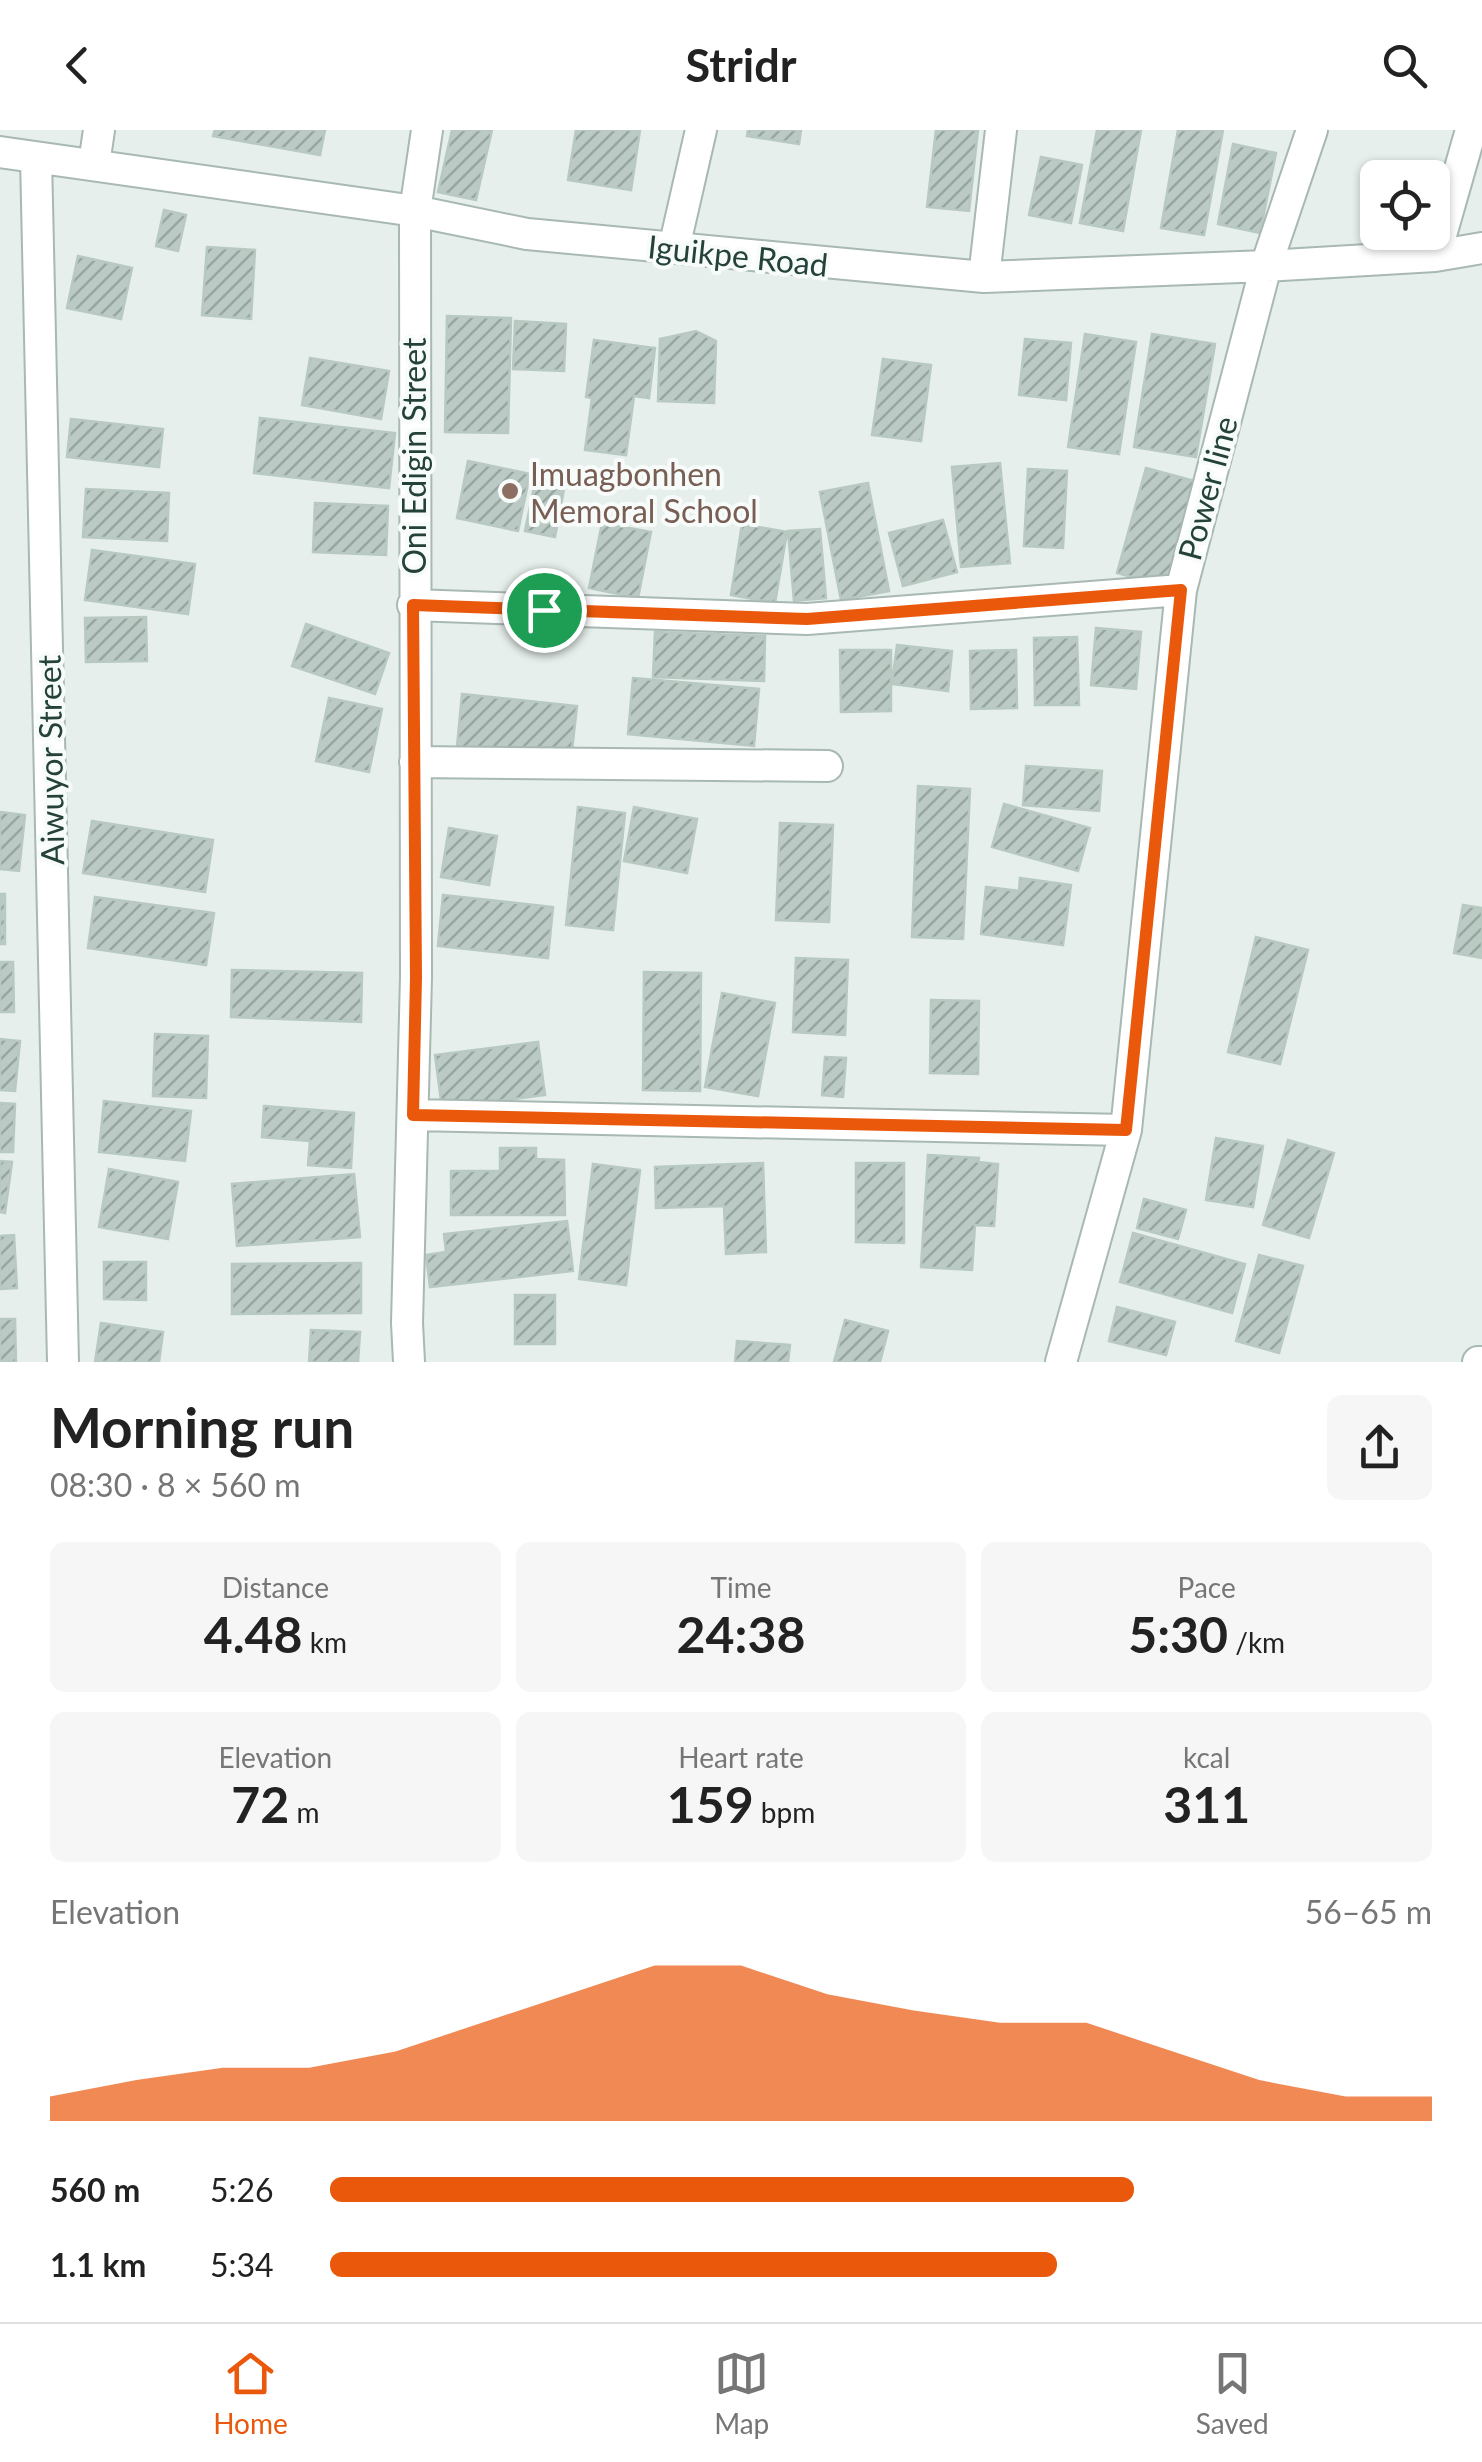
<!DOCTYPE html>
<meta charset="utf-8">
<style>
:root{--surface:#fff;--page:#f6f6f6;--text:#222;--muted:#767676;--line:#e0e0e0;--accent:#ea580c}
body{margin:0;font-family:Lato,sans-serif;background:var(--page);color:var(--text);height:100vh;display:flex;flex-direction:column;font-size:38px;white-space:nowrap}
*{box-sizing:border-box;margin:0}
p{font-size:32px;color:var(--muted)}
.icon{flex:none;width:55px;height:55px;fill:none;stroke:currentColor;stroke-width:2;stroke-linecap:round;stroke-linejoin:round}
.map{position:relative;height:1232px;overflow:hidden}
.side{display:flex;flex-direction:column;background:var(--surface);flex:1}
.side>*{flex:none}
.tools{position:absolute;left:1360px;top:30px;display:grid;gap:20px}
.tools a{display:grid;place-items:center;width:90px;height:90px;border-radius:15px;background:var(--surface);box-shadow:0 2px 8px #0004;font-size:50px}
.pin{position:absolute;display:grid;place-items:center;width:85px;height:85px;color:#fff;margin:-42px;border:5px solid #fff;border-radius:50%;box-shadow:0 2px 10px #0007}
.round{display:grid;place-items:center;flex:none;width:105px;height:105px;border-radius:15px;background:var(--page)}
.overview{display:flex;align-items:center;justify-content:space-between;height:170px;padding:0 50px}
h1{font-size:55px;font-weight:700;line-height:75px}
.figures{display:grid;grid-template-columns:repeat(3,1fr);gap:15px;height:170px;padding:10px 50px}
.figures div{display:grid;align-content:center;border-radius:15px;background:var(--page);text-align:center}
.figures b{font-size:50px;font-weight:700}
.figures small{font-size:28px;font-weight:400}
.figures p{font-size:28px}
.chart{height:280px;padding:20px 50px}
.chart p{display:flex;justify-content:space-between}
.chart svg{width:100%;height:180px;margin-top:10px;fill:var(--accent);opacity:.7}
ul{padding:0 50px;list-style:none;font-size:32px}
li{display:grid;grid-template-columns:160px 120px 1fr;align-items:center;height:75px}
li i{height:25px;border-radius:12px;background:var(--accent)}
header{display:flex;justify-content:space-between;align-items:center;height:130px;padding:0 50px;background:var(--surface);font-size:45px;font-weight:700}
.tab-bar{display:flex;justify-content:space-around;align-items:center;height:140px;border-top:2px solid var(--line);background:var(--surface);font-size:28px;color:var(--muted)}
.tab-bar a{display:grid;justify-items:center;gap:5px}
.tab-bar .selected{color:var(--accent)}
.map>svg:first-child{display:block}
.building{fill:url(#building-hatch);stroke:#b8c9c2;stroke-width:2.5}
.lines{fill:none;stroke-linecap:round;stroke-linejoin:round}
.street-casing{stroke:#a8b8b2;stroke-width:34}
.street{stroke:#fff;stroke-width:30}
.route-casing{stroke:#fff;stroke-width:20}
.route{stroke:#ea580c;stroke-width:12}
.education-dot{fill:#8d6e63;stroke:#f7fbf9;stroke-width:4}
.labels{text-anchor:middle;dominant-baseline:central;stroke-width:8;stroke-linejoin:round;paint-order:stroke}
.street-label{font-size:32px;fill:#24423a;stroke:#f7fbf9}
.education-label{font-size:32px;fill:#785e54;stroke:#f7fbf9;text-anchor:start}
</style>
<header><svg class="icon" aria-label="back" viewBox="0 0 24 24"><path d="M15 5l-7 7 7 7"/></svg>Stridr<svg class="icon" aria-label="search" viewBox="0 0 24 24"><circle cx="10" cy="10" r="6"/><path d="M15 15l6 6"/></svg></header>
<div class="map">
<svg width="1482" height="1232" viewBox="0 0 1482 1232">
<defs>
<pattern id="building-hatch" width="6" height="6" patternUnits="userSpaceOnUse" patternTransform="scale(2.5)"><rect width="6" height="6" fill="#bbcac4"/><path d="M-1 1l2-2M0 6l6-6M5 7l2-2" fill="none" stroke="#98a6a0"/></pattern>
</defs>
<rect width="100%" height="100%" fill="#e6efeb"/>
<!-- building -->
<path class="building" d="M215 0H325L320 25 213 6Z
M452 0H492L476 70 438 62Z
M576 0H640L631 60 568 50Z
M748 0H801L799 14 747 6Z
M936 0H978L969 81 927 77Z
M1097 0H1141L1123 101 1080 93Z
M1178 0H1223L1204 105 1161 98Z
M1233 14 1276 23 1260 103 1218 94Z
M1041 27 1082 35 1071 93 1029 85Z
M164 80 186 85 178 121 156 116Z
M207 117 255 120 251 189 202 185Z
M78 126 132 138 121 189 67 178Z
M447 186 511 188 508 303 445 302Z
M515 191 566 194 564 241 513 239Z
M696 201 716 211 714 273 658 271 660 209Z
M1085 204 1136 212 1119 324 1068 317Z
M1152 204 1215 214 1196 327 1134 317Z
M1025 209 1071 213 1066 270 1019 265Z
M594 210 655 218 649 268 634 266 626 325 585 320 592 268 586 267Z
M310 228 389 241 381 289 302 275Z
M883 229 931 235 921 311 872 305Z
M260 288 395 303 389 358 254 343Z
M71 289 163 299 159 337 67 327Z
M468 331 530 344 518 401 457 388Z
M1000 333 1010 433 961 437 952 337Z
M1146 338 1198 352 1169 458 1117 443Z
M1028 339 1067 341 1063 418 1024 416Z
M535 352 564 359 555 407 525 401Z
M868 353 889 461 841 470 820 362Z
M86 359 169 363 167 411 83 407Z
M315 373 388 376 386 425 313 422Z
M943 390 957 442 903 456 889 403Z
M602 393 651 402 638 468 589 458Z
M742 394 787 402 775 473 731 465Z
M820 399 826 468 794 471 788 401Z
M92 420 195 434 188 484 85 470Z
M146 487 147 531 86 532 85 488Z
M306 494 389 523 375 564 292 536Z
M1096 498 1141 502 1136 559 1091 555Z
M655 502 765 506 764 551 653 547Z
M1077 507 1079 575H1035L1034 508Z
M897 515 952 521 948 561 892 554Z
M840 520H891V581L841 582Z
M1016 520 1017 578 971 579 970 521Z
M633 548 759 559 754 616 628 604Z
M462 564 577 576 571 629 457 617Z
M329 568 382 579 369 642 316 631Z
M1026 636 1102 641 1099 681 1023 675Z
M918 656 970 659 963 809 912 807Z
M1004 674 1090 698 1078 741 992 717Z
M578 677 625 683 613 800 566 795Z
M634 677 697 689 687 743 624 731Z
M0 682 25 685 19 741 0 739Z
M92 691 213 710 205 762 83 743Z
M780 693 833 695 829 792 776 790Z
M449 698 497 706 489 755 441 747Z
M1020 748 1071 755 1063 815 981 804 986 757 1019 761Z
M0 764H5V814H0Z
M443 765 553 777 548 828 438 816Z
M95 767 214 783 206 835 88 818Z
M1463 775 1482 778V828L1454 823Z
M1256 807 1308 820 1280 934 1228 922Z
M796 828 848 830 845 905 793 902Z
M0 832H13L14 882H0Z
M232 840 362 843 361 892 231 887Z
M644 842 701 843 700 961 643 960Z
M722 863 775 873 758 966 705 957Z
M931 870 979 871 978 944 930 943Z
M155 904 208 906 206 968 153 966Z
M0 909 20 911 15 961 0 960Z
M538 912 545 965 442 978 435 925Z
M825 927 846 928 843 967 822 965Z
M104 971 191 981 185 1031 99 1022Z
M0 973 15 974 13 1022H0Z
M264 976 354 983 351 1038 308 1035 310 1011 262 1007Z
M1216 1008 1263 1016 1253 1077 1206 1070Z
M1288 1010 1334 1023 1309 1108 1263 1095Z
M500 1018H536V1029L564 1030 565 1085H451V1041H500Z
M928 1025 979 1028 978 1032 998 1034 994 1096 975 1095 972 1140 921 1137Z
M0 1031 12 1032 5 1083 0 1082Z
M763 1033 766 1122 726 1124 724 1076 656 1078 655 1037Z
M856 1033H904V1113L856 1112Z
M593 1034 640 1040 626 1155 579 1149Z
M109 1039 178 1052 168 1109 99 1097Z
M354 1044 360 1107 237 1116 232 1054Z
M1144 1069 1186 1080 1178 1109 1137 1098Z
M567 1091 573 1141 430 1157 426 1125 446 1122 444 1104Z
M1133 1103 1245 1134 1232 1183 1120 1152Z
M14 1105 17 1158 0 1159V1106Z
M1259 1125 1303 1136 1279 1223 1236 1211Z
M104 1132H146V1170L104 1169Z
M361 1133V1183L232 1184V1134Z
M515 1165H555V1214H515Z
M1117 1177 1175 1192 1166 1225 1109 1211Z
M0 1189H15L16 1232H0Z
M845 1190 888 1201 880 1232H834Z
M101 1193 163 1202 159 1232H95Z
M311 1200 360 1202 358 1232H309Z
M737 1211 790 1215 788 1232H735Z"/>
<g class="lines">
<defs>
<path id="street" d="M0 22 415 81 527 104 984 147 1266 136 1435 126 1482 118
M36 28 63 1232
M94 34 99 0
M674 118 701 0
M1435 126 1471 0
M984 147 1001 0
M413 475 807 489 1181 460
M415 632 827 636
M413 985 1126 1000
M409 1232 407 1193 416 847 415 81 427 0
M1061 1232 1126 1000 1181 460 1266 136 1312 0
M1478 1232H1482"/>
</defs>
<!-- street casing -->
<use href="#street" class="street-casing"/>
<!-- street -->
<use href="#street" class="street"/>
</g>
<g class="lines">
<defs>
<path id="route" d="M1181 460 1126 1000 413 985 416 847 413 475 807 489Z"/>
</defs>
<!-- route casing -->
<use href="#route" class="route-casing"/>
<!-- route -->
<use href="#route" class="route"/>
</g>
<!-- markers -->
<circle class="education-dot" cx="510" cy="361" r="10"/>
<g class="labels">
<!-- street labels -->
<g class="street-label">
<text transform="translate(738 125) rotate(6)">Iguikpe Road</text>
<text transform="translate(413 326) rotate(-90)">Oni Edigin Street</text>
<text transform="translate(1207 358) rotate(-75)">Power line</text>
<text transform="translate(50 630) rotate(-91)">Aiwuyor Street</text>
</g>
<!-- education labels -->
<g class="education-label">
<text x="530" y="343">Imuagbonhen<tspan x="530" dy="37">Memoral School</tspan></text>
</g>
</g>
</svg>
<div class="tools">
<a><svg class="icon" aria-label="locate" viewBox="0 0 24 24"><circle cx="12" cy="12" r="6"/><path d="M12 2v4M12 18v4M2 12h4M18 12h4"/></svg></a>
</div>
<div class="pin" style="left:544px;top:480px;background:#1e9e55"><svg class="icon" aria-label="arrive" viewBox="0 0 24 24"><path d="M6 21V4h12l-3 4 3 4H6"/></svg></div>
</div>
<section class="side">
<div class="overview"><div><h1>Morning run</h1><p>08:30 · 8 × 560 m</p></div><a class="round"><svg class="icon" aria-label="share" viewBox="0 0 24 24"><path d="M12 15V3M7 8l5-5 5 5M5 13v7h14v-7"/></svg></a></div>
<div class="figures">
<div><p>Distance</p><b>4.48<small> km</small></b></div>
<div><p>Time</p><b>24:38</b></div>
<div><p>Pace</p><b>5:30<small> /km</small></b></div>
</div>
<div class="figures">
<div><p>Elevation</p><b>72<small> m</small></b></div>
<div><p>Heart rate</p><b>159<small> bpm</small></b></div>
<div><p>kcal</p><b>311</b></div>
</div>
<div class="chart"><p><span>Elevation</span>56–65 m</p>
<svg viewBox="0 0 160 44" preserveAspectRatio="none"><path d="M0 44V38L10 34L20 31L30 31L40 27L50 20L60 13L70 6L80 6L90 13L100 17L110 20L120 20L130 27L140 34L150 38L160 38V44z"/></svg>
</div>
<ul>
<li><b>560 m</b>5:26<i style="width:73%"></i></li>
<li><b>1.1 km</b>5:34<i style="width:66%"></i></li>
</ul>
</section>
<nav class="tab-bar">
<a class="selected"><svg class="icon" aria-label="home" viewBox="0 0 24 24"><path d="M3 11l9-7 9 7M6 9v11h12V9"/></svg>Home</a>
<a><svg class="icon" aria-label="map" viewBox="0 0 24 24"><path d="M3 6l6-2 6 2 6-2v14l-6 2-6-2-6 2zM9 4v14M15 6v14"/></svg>Map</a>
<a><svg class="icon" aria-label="saved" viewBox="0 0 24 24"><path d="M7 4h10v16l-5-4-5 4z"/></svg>Saved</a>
</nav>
